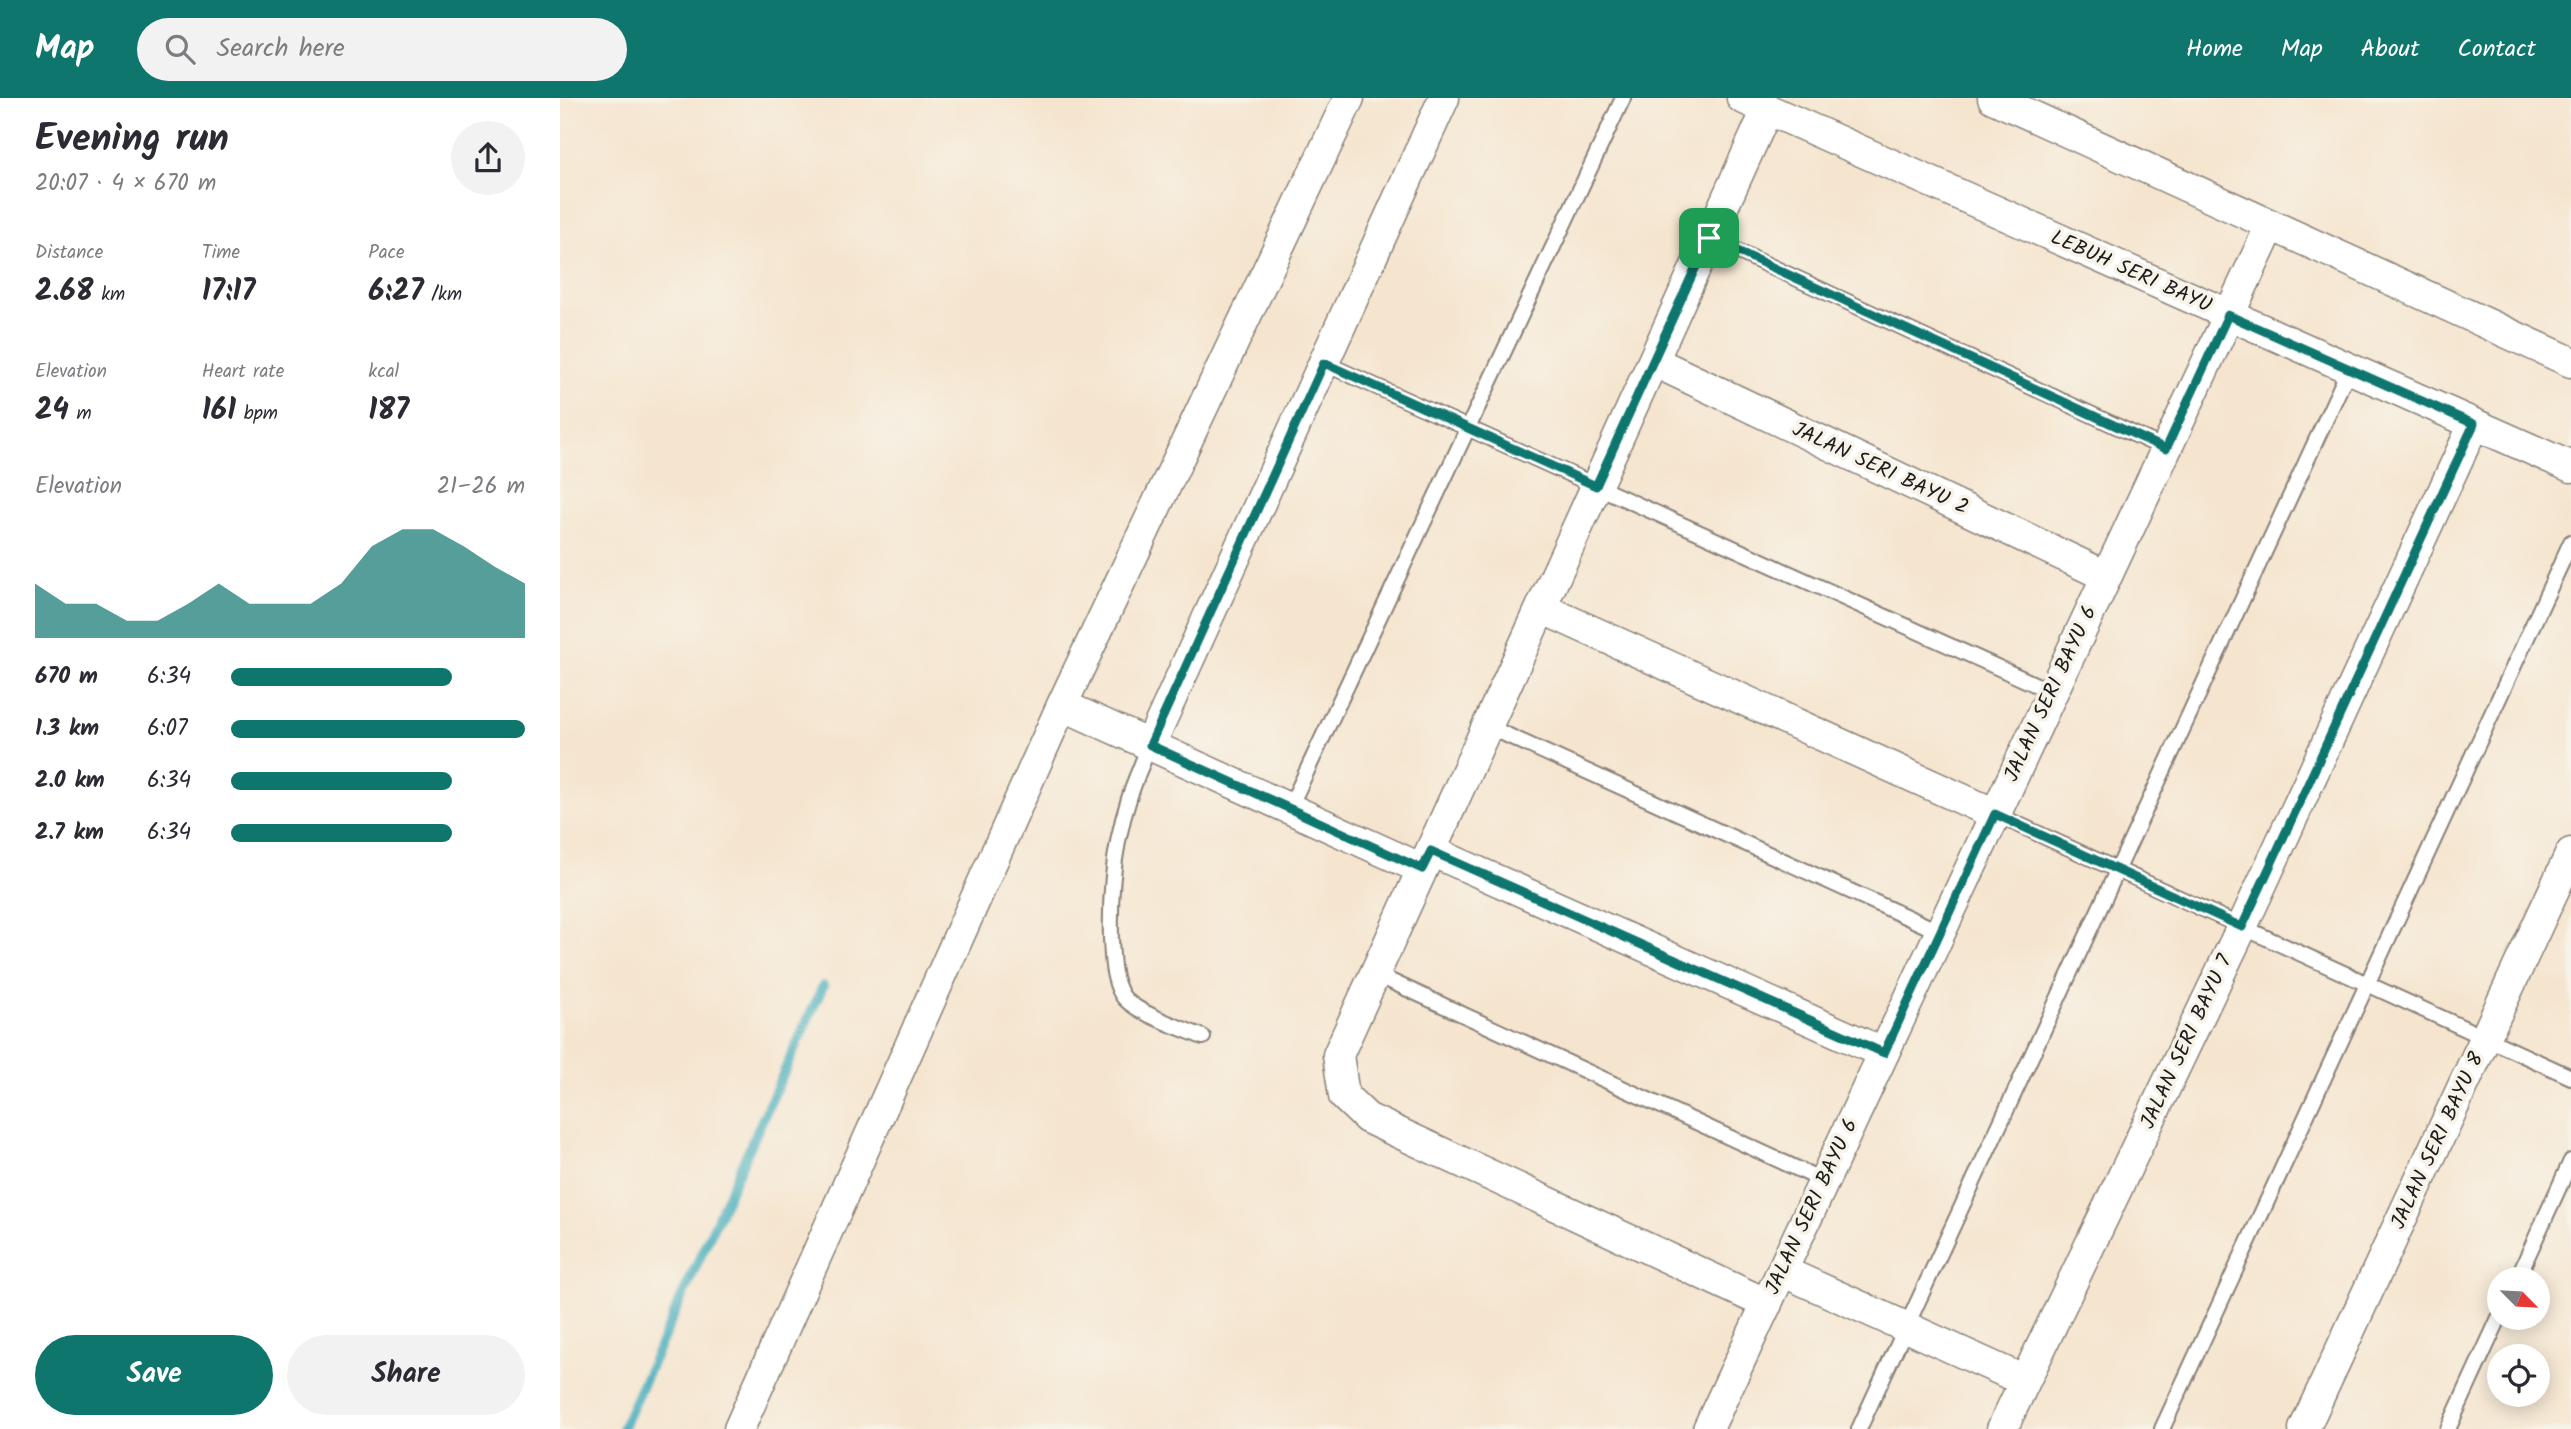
<!DOCTYPE html>
<meta charset="utf-8">
<style>
:root{--surface:#fff;--page:#f2f2f3;--text:#2b2b33;--muted:#7c7c81;--accent:#0f766e}
body{margin:0;font-family:Kalam,sans-serif;background:var(--page);color:var(--text);height:100vh;display:flex;flex-direction:column;font-size:26px;white-space:nowrap}
*{box-sizing:border-box;margin:0}
p{font-size:23px;color:var(--muted)}
.icon{flex:none;width:38px;height:38px;fill:none;stroke:currentColor;stroke-width:2;stroke-linecap:round;stroke-linejoin:round}
.map{position:relative;flex:1;overflow:hidden}
.side{display:flex;flex-direction:column;background:var(--surface);width:560px}
.side>*{flex:none}
.needle{width:46px;rotate:114deg}
.tools{position:absolute;left:1927px;top:1169px;display:grid;gap:14px}
.tools a{display:grid;place-items:center;width:63px;height:63px;border-radius:50%;background:var(--surface);box-shadow:0 4px 18px #0003;font-size:35px}
.pin{position:absolute;display:grid;place-items:center;width:60px;height:60px;color:#fff;margin:-30px;border-radius:14px;box-shadow:0 4px 10px #0006}
.round{display:grid;place-items:center;flex:none;width:74px;height:74px;border-radius:37px;background:var(--page)}
.head{display:flex;align-items:center;justify-content:space-between;height:119px;padding:0 35px}
h1{font-size:38px;font-weight:700;line-height:52px}
.stats{display:grid;grid-template-columns:repeat(3,1fr);gap:10px;height:119px;padding:7px 35px}
.stats div{display:grid;align-content:center}
.stats b{font-size:30px;font-weight:700}
.stats small{font-size:19px;font-weight:400}
.stats p{font-size:19px}
.chart{height:196px;padding:14px 35px}
.chart p{display:flex;justify-content:space-between}
.chart svg{width:100%;height:126px;margin-top:7px;fill:var(--accent);opacity:.7}
.action{display:flex;gap:14px;margin-top:auto;padding:14px 35px}
.action a{flex:1;height:80px;border-radius:42px;background:var(--accent);color:#fff;font-size:28px;font-weight:700;line-height:80px;text-align:center}
.action a+a{background:var(--page);color:var(--text)}
ul{padding:0 35px;list-style:none;font-size:23px}
li{display:grid;grid-template-columns:112px 84px 1fr;align-items:center;height:52px}
li i{height:18px;border-radius:9px;background:var(--accent)}
header{display:flex;align-items:center;gap:42px;box-sizing:border-box;height:98px;padding:0 35px;background:var(--accent);color:#fff}
header strong{font-size:33px}
nav{display:flex;gap:38px;margin-inline-start:auto;font-size:24px}
.search{width:490px;height:63px;background:var(--page);display:flex;align-items:center;gap:18px;box-sizing:border-box;padding:0 24px;border-radius:38px;color:var(--muted);font-size:26px}
main{display:flex;flex:1;min-height:0}
.map>svg:first-child{display:block}
.lines{fill:none;stroke-linecap:round;stroke-linejoin:round}
.stream{stroke:#3daabb;stroke-width:10}
.service-casing{stroke:#888076;stroke-width:18}
.minor-casing{stroke:#888076;stroke-width:33}
.service{stroke:#fff;stroke-width:14}
.minor{stroke:#fff;stroke-width:30}
.route-casing{stroke:#fff;stroke-width:14}
.route{stroke:#0f766e;stroke-width:9}
.labels{text-anchor:middle;dominant-baseline:central;stroke-width:7;stroke-linejoin:round;paint-order:stroke}
.street-label{font-size:21px;fill:#1c1c1c;stroke:#f7f3e8}
</style>
<header>
<strong>Map</strong>
<div class="search"><svg class="icon" aria-label="search" viewBox="0 0 24 24"><circle cx="10" cy="10" r="6"/><path d="M15 15l6 6"/></svg>Search here</div>
<nav><a>Home</a><a>Map</a><a>About</a><a>Contact</a></nav>
</header>
<main>
<section class="side">
<div class="head"><div><h1>Evening run</h1><p>20:07 · 4 × 670 m</p></div><a class="round"><svg class="icon" aria-label="share" viewBox="0 0 24 24"><path d="M12 15V3M7 8l5-5 5 5M5 13v7h14v-7"/></svg></a></div>
<div class="stats">
<div><p>Distance</p><b>2.68<small> km</small></b></div>
<div><p>Time</p><b>17:17</b></div>
<div><p>Pace</p><b>6:27<small> /km</small></b></div>
</div>
<div class="stats">
<div><p>Elevation</p><b>24<small> m</small></b></div>
<div><p>Heart rate</p><b>161<small> bpm</small></b></div>
<div><p>kcal</p><b>187</b></div>
</div>
<div class="chart"><p><span>Elevation</span>21–26 m</p>
<svg viewBox="0 0 160 44" preserveAspectRatio="none"><path d="M0 44V25L10 32L20 32L30 38L40 38L50 32L60 25L70 32L80 32L90 32L100 25L110 12L120 6L130 6L140 12L150 19L160 25V44z"/></svg>
</div>
<ul>
<li><b>670 m</b>6:34<i style="width:75%"></i></li>
<li><b>1.3 km</b>6:07<i style="width:100%"></i></li>
<li><b>2.0 km</b>6:34<i style="width:75%"></i></li>
<li><b>2.7 km</b>6:34<i style="width:75%"></i></li>
</ul>
<div class="action"><a>Save</a><a>Share</a></div>
</section>
<div class="map">
<svg width="2011" height="1331" viewBox="0 0 2011 1331">
<rect width="100%" height="100%" fill="#f7f3e8"/>
<filter id="ink" filterUnits="userSpaceOnUse"><feTurbulence type="fractalNoise" baseFrequency=".0143" numOctaves="2"/><feDisplacementMap in="SourceGraphic" scale="14" xChannelSelector="R" yChannelSelector="G"/><feConvolveMatrix kernelMatrix="1 2 1 2 8 2 1 2 1" color-interpolation-filters="sRGB"/></filter>
<filter id="wash" filterUnits="userSpaceOnUse"><feTurbulence type="fractalNoise" baseFrequency=".00686" numOctaves="4" result="noise"/><feDisplacementMap in="SourceGraphic" scale="28" xChannelSelector="R" yChannelSelector="G"/><feGaussianBlur stdDeviation="1.57" result="paint"/><feColorMatrix in="noise" values="0 0 0 0 0 0 0 0 0 0 0 0 0 0 0 0 0 1.4 0 .05"/><feComposite in="paint" operator="in"/></filter>
<g filter="url(#wash)">
<rect width="100%" height="100%" fill="#f5e5cf"/>
<g class="lines">
<!-- stream -->
<path class="stream" d="M62 1331 263 888"/>
</g>
</g>
<g filter="url(#ink)">
<g class="lines">
<defs>
<path id="service" d="M1149 140 1606 351
M764 265 1492 594
M927 628 1380 834
M590 647C560 712 549 768 551 840 552 859 552 880 562 897 572 914 624 931 643 939
M729 711 1063 0
M1435 716 2011 979
M815 876 1264 1083
M1957 1181 2011 1063
M1299 1331 1789 271
M1602 1331 2011 444
M1888 1331 1939 1220"/>
<path id="minor" d="M1182 0 2011 369
M1433 0 2011 264
M1093 263 1546 478
M981 510 1435 716
M502 607 862 771
M590 647 884 0
M871 753 1324 955
M1222 1173 1465 1283
M1207 1206 807 1020 784 998 778 957 1207 12
M179 1331 502 607 789 0
M1148 1331 1711 127
M1442 1331 1682 829 1914 326
M1744 1331 2011 755"/>
</defs>
<!-- service casing -->
<use href="#service" class="service-casing"/>
<!-- minor casing -->
<use href="#minor" class="minor-casing"/>
<!-- service -->
<use href="#service" class="service"/>
<!-- minor -->
<use href="#minor" class="minor"/>
</g>
</g>
<g class="lines" filter="url(#ink)">
<defs>
<path id="route" d="M1149 140 1606 351 1668 217 1914 326 1682 829 1435 716 1324 955 871 753 862 771 590 647 764 265 1036 388Z"/>
</defs>
<!-- route casing -->
<use href="#route" class="route-casing"/>
<!-- route -->
<use href="#route" class="route"/>
</g>
<g class="labels">
<!-- street labels -->
<g class="street-label">
<text transform="translate(1571 174) rotate(24)">LEBUH SERI BAYU</text>
<text transform="translate(1320 371) rotate(25)">JALAN SERI BAYU 2</text>
<text transform="translate(1491 596) rotate(-65)">JALAN SERI BAYU 6</text>
<text transform="translate(1627 944) rotate(-65)">JALAN SERI BAYU 7</text>
<text transform="translate(1878 1043) rotate(-65)">JALAN SERI BAYU 8</text>
<text transform="translate(1252 1109) rotate(-65)">JALAN SERI BAYU 6</text>
</g>
</g>
</svg>
<div class="tools">
<a><svg class="needle" viewBox="-14 -14 28 28"><path d="M0-13l5 13h-10z" fill="#e53935"/><path d="M0 13l5-13h-10z" fill="#7c7c81"/></svg></a>
<a><svg class="icon" aria-label="locate" viewBox="0 0 24 24"><circle cx="12" cy="12" r="6"/><path d="M12 2v4M12 18v4M2 12h4M18 12h4"/></svg></a>
</div>
<div class="pin" style="left:1149px;top:140px;background:#1e9e55"><svg class="icon" aria-label="arrive" viewBox="0 0 24 24"><path d="M6 21V4h12l-3 4 3 4H6"/></svg></div>
</div>
</main>
